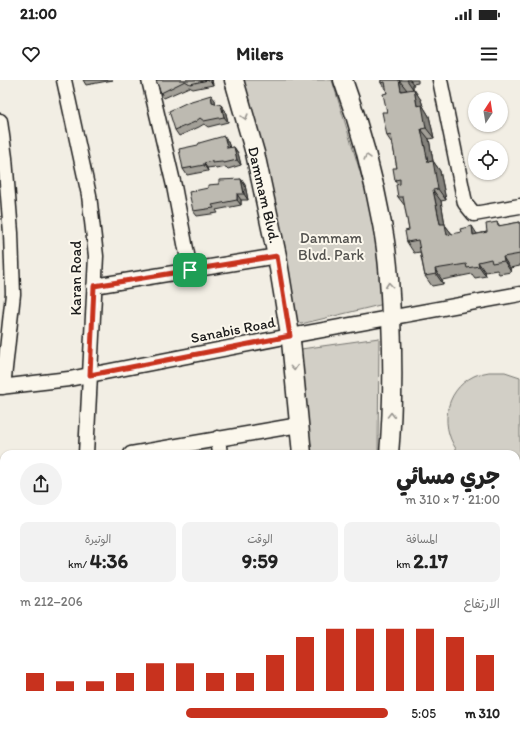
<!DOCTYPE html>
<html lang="ar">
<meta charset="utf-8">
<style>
:root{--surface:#fff;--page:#f2f2f2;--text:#222;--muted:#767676;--accent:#c8321e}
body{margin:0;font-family:Itim,"Playpen Sans Arabic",sans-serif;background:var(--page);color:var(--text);direction:rtl;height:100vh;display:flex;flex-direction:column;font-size:15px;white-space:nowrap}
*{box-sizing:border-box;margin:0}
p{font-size:13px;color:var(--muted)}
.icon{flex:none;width:22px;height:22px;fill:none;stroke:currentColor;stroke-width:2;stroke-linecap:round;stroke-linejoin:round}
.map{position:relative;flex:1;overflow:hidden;direction:ltr}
.sheet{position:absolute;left:0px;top:370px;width:520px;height:286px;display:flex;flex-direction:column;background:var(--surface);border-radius:12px 12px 0 0;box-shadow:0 1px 3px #0004;direction:rtl}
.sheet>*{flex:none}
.needle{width:26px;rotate:12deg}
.tools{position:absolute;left:468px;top:12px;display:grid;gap:8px}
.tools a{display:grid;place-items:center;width:40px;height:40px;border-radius:50%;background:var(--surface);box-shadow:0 1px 3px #0004;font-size:20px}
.pin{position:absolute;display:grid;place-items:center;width:34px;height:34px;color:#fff;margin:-17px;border-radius:8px;box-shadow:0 2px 6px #0006}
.round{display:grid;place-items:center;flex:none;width:42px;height:42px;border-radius:21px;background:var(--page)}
.head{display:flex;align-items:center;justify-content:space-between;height:68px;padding:0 20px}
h1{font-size:22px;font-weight:800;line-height:30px}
.stats{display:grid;grid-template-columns:repeat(3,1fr);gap:6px;height:68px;padding:4px 20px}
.stats div{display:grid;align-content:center;border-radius:8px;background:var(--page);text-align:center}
.stats b{font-size:20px;font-weight:800}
.stats small{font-size:11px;font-weight:400}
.stats p{font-size:11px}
.chart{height:112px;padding:8px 20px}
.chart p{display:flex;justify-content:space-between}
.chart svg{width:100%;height:72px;margin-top:4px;stroke:var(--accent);stroke-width:6}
ul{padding:0 20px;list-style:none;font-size:13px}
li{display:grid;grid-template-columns:64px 48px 1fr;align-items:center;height:30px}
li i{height:10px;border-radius:5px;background:var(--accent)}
.status{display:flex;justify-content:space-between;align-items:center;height:28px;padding:0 20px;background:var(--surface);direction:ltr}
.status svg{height:11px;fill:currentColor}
header{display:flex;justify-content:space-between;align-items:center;height:52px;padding:0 20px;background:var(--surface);font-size:18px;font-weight:800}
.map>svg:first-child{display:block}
.green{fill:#d2cfc6;stroke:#777671}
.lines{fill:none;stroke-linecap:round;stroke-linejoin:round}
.minor-casing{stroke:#1c1c1c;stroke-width:17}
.major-casing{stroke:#1c1c1c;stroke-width:21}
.minor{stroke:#fbf7ec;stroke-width:14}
.major{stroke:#fbf7ec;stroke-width:18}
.wall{fill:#a3a098;stroke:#1c1c1c}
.shaded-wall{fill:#84827c;stroke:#1c1c1c}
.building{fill:#bdbab1;stroke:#1c1c1c}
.oneway{stroke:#97948e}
.route-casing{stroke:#fff;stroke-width:8}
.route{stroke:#c8321e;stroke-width:5}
.labels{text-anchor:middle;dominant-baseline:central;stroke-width:4;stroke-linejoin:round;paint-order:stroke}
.street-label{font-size:15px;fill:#1c1c1c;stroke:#fbf7ec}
.park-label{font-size:15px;fill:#53524f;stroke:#fbf7ec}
</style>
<div class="status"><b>21:00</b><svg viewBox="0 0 49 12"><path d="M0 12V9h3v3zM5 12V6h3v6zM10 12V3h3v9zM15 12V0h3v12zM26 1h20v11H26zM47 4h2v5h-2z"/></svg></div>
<header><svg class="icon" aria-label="menu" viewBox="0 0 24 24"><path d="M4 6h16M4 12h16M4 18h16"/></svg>Milers<svg class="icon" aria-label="heart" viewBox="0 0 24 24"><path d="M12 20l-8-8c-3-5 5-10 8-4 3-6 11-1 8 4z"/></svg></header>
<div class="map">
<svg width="520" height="656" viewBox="0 0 520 656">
<rect width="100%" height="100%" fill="#f2eee4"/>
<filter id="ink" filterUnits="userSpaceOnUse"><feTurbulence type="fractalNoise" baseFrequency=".025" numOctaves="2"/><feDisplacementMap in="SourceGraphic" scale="8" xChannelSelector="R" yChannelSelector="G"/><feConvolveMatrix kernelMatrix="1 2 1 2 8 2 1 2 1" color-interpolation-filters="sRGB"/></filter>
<g filter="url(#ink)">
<!-- green -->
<path class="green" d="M241 0H332L380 157 384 224 301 244 291 237Z
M379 258 378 374H311L301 269Z
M489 292H505L520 297V551L516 549V374H460C439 350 443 311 474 296 478 294 484 293 489 292Z
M211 367 214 374H179V373Z
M0 583 4 590V652H67L73 656H1Z"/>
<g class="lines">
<defs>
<path id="minor" d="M64 0 89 115 96 176 86 374
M149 0 174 106 190 190
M440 0 465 123 474 134 520 126
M0 41 5 78 11 153 13 214 3 307
M94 206 277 176
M0 307 69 299 290 256 520 214
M218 358 220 374
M131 374 299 345
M0 394H4
M0 553 4 564
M91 652 98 656
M255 652 256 656"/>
<path id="major" d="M234 0 255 73 277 176 291 261 302 374
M343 0C360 46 373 95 382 144 388 174 390 206 391 237 393 283 393 329 389 374
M345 652 347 656
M399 652 400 656"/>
</defs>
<!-- minor casing -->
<use href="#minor" class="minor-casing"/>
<!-- major casing -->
<use href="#major" class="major-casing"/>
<!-- minor -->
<use href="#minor" class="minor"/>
<!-- major -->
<use href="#major" class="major"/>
</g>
<!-- wall -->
<path class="wall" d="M83 0H113L86 5Z
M156 0H212L213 5 193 9 189 7 164 18 161 13Z
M381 0H418V3L413 4V9L421 20 423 26 429 36 434 58 429 59 433 81 440 91 446 120 441 121 445 145 452 154H477L487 152 497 142 500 146 520 142V186L510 188 511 192 499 194 497 190 485 192 486 196 475 198 472 194 442 200 443 204 432 206 425 196 420 172 414 173 407 162 409 150 405 126 398 117V105L395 100 397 88 393 65 387 56V13L386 10 381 3Z
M215 20V23L225 30 228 42 208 47 204 44 199 47 179 56 175 50Z
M228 62 230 68 234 67 238 73 241 85 228 89 226 87 216 89 215 87 207 88 208 91 187 95 183 89Z
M241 99 245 105 248 120H241V125L216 130 218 133 197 136 193 131 208 108 219 104Z"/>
<!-- shaded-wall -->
<path class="shaded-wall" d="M210 0H212L213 5Z
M399 0 407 10 401 11Z
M407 0H410L413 4V9Z
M414 9 421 20 423 26 429 36 434 58 426 48 417 26Z
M211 15 215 20 216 27 212 22Z
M221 25 225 30 228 42 224 37Z
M421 49 429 59 433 81 440 91 446 120 438 109 428 82Z
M224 56 228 62 231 71 227 68Z
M234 67 238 73 241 85 237 80Z
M204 83 207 88 208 91 204 85Z
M241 99 245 105 248 120 244 114Z
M433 110 441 121 445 145 452 154 454 165 440 144Z
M237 114 241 120V125L237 120Z
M472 146 479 157 473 155Z
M503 177 510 188 511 192 504 181Z
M478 182 485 192 486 196 479 186Z
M435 189 442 200 443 204 436 194Z"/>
<!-- building -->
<path class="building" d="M156 0H208L190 4 185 1 161 13Z
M381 0H399L401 11 414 9 417 26 422 25 426 48 421 49 428 82 433 81 438 109 433 110 440 144H445L447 155 461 152 460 149 472 146 473 155 487 152 486 144 497 142 498 146 520 142V174L503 177 504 181 492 183 491 179 478 182 479 186 467 188 466 184 435 189 436 194 425 196 418 160 407 162 405 151 409 150 403 117H398L396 105 400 104V99L395 100 393 88H397L391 55 387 56 382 32H387L383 14 387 13 385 2 381 3Z
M211 15 212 22 221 25 224 37 204 41 200 38 195 42 175 50 169 31 188 22Z
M224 56 227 66V68L234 67 237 80 224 83 222 82 212 83V81L204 83V85L183 89 179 69 198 65 199 63Z
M241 99 244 114H237V120L212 125 214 128 193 131 189 112 208 108V105L219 104V100Z"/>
<!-- one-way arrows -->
<defs><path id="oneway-chevron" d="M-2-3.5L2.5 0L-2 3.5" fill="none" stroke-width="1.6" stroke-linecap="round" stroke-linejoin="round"/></defs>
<g class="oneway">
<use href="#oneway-chevron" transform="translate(245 37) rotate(74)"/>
<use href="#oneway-chevron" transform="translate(367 77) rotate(-106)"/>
<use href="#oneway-chevron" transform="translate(389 205) rotate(-95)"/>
<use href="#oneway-chevron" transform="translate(294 288) rotate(85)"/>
<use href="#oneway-chevron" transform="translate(391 335) rotate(-89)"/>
</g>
</g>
<g class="lines" filter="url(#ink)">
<defs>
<path id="route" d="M277 176 290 256 90 295 94 206Z"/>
</defs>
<!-- route casing -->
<use href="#route" class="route-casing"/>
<!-- route -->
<use href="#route" class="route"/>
</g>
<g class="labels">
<!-- street labels -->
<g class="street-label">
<text transform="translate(264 115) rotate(77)">Dammam Blvd.</text>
<text transform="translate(76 198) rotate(-90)">Karan Road</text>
<text transform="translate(233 250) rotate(-11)">Sanabis Road</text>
</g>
<!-- park labels -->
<g class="park-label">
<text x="331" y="158">Dammam<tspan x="331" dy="17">Blvd. Park</tspan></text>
</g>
</g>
</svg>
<div class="tools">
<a><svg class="needle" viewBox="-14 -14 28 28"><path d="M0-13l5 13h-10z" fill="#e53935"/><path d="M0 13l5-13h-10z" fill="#767676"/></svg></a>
<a><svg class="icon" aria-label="locate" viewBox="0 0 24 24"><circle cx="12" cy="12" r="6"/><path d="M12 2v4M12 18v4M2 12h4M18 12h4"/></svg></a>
</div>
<div class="pin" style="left:190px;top:190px;background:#1e9e55"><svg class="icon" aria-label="arrive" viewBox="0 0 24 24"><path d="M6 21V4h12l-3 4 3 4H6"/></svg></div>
<section class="sheet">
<div class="head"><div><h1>جري مسائي</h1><p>21:00 · 7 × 310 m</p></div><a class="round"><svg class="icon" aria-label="share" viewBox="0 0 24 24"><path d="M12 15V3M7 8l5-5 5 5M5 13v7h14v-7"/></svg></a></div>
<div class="stats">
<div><p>المسافة</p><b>2.17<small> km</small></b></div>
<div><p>الوقت</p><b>9:59</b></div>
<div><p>الوتيرة</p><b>4:36<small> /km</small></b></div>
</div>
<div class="chart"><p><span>الارتفاع</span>206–212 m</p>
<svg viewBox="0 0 160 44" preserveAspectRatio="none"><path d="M5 44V33M15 44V38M25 44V38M35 44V33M45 44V27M55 44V27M65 44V33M75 44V33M85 44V22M95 44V11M105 44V6M115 44V6M125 44V6M135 44V6M145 44V11M155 44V22"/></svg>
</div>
<ul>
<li><b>310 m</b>5:05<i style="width:55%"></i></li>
</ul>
</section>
</div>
